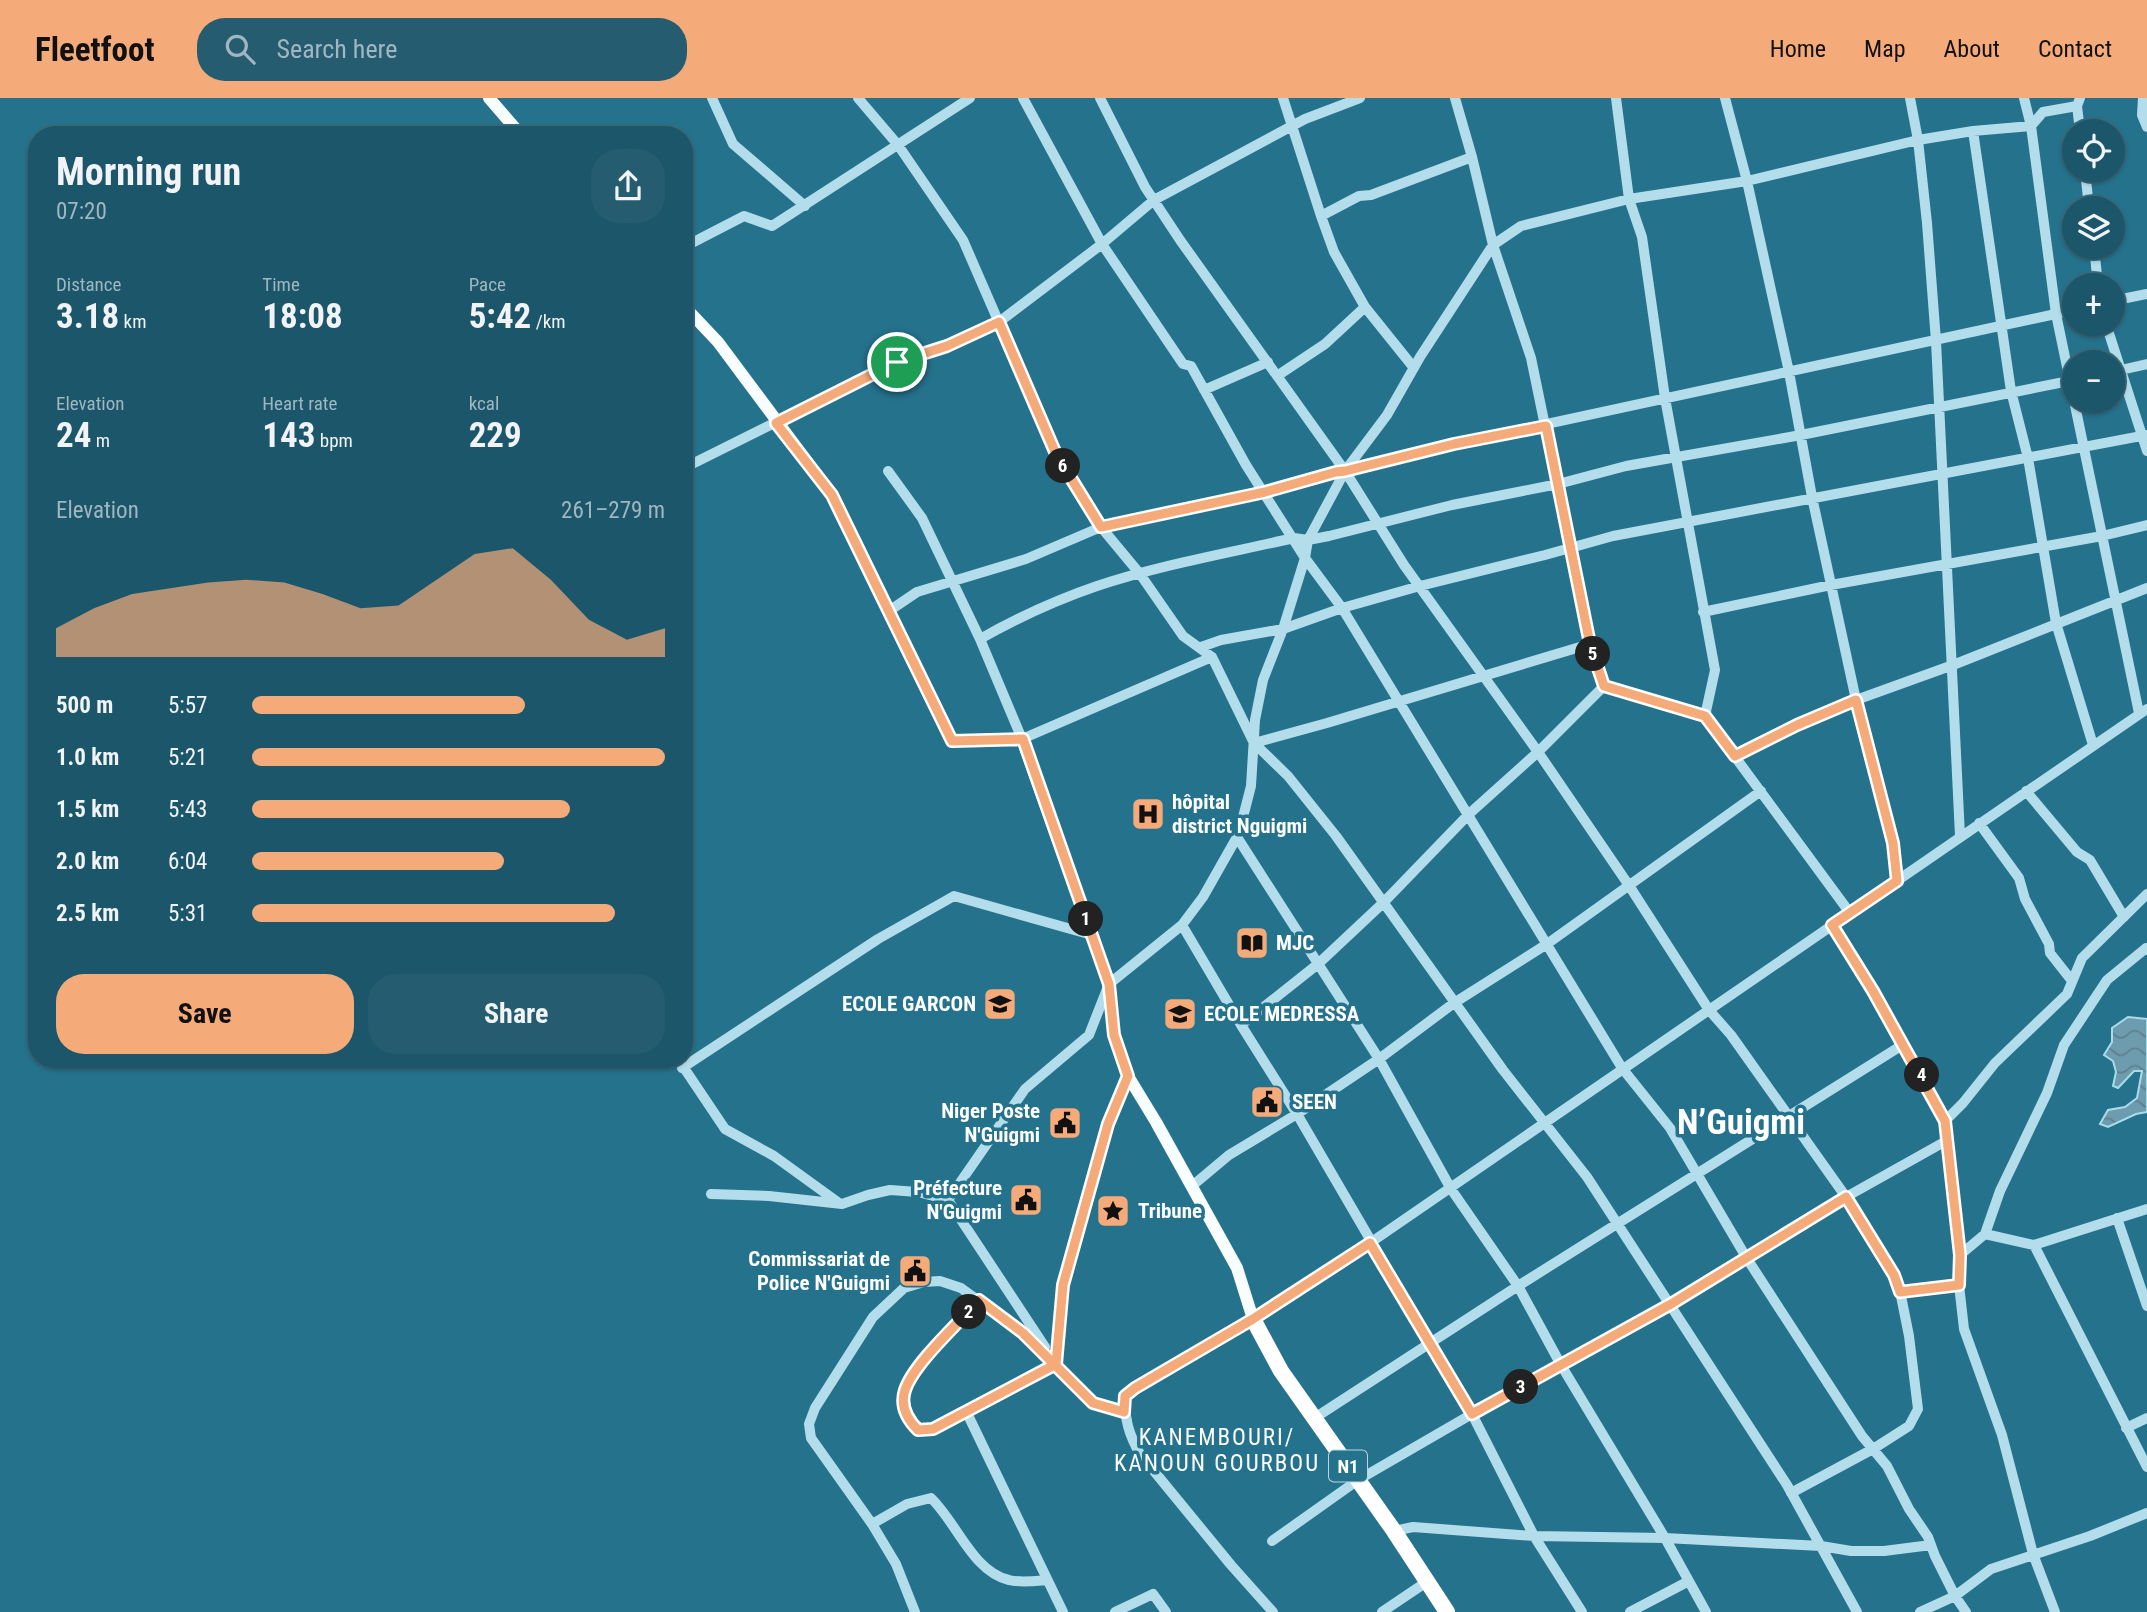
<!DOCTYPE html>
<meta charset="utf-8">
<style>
:root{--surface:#1c566a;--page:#255c70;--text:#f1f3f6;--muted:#a0b7c1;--line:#3a6c7e;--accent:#f4ab79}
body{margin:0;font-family:"Roboto Condensed",sans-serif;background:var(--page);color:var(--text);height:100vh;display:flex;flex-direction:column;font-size:26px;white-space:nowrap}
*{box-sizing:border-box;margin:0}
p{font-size:23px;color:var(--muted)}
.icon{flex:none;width:38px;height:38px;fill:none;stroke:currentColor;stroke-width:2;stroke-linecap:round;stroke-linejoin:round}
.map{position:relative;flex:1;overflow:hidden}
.side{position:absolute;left:28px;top:28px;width:665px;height:942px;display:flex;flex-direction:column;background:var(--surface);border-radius:28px;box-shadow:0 2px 5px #0004,0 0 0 2px var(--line)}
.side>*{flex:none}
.tools{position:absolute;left:2062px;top:21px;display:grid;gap:14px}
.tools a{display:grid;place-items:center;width:63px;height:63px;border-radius:50%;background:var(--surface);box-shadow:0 2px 5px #0004,0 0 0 2px var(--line);font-size:35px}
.pin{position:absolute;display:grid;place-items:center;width:60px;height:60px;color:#fff;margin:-30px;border:4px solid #fff;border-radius:50%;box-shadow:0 2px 7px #0007}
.km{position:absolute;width:35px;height:35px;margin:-18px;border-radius:50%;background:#222;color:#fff;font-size:19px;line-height:35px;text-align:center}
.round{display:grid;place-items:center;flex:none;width:74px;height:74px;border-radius:28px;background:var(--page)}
.overview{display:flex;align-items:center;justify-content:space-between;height:119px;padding:0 28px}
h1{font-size:38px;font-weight:700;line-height:52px}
.figures{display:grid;grid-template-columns:repeat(3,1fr);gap:10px;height:119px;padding:7px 28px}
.figures div{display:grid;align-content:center}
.figures b{font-size:35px;font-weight:700}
.figures small{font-size:19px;font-weight:400}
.figures p{font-size:19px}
.chart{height:196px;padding:14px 28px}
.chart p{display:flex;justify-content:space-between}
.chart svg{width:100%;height:126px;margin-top:7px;fill:var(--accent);opacity:.7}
.action{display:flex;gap:14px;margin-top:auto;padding:14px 28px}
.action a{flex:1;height:80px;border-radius:28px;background:var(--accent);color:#111;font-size:28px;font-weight:700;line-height:80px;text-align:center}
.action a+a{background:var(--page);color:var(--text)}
ul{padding:0 28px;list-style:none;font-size:23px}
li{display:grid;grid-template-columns:112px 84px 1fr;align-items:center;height:52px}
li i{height:18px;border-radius:9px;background:var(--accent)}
header{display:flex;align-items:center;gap:42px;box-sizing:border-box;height:98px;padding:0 35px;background:var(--accent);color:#111}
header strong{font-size:33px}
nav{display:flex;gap:38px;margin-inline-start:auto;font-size:24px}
.search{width:490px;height:63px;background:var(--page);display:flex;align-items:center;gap:18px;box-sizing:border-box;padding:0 24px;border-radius:28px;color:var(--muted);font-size:26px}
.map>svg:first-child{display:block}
.water{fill:url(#water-waves);stroke:#a9dceb;stroke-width:2}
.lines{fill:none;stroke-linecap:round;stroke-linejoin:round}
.minor{stroke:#b4ddeb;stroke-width:10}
.major{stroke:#f8fdfe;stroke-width:12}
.highway{stroke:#fff;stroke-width:16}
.route-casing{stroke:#fff;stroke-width:14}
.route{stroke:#f4ab79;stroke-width:9}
.labels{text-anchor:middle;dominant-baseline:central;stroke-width:7;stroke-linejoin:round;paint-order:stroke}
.shield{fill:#25728d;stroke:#bed5dd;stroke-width:2}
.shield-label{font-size:19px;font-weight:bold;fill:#fff}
.poi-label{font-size:21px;font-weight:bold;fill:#fff;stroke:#25728d;text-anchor:start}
.neighbourhood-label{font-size:23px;letter-spacing:2px;fill:#fff;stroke:#25728d}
.town-label{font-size:35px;font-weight:bold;fill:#fff;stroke:#25728d}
</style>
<header>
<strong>Fleetfoot</strong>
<div class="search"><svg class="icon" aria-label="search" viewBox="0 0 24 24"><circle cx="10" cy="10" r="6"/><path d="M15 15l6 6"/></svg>Search here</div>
<nav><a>Home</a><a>Map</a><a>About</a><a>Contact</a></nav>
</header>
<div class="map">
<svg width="2147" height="1514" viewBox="0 0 2147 1514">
<defs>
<pattern id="water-waves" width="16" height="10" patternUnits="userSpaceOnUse" patternTransform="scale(1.75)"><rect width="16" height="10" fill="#6c9cae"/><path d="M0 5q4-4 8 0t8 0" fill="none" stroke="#61808c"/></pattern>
</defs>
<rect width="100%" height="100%" fill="#25728d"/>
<!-- water -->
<path class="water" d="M2128 919 2147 921V1014L2136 1016 2108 1029 2100 1026 2108 1012 2125 1009 2137 1000 2142 973H2134L2118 990 2113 988 2116 974 2113 963 2104 957 2112 944V930Z"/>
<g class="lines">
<!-- minor -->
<path class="minor" d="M712 0 733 46 805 108
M858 0 898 47 963 142 1056 356 1101 429 1140 476 1183 538 1212 559 1254 645 1288 678 1336 738 1503 972 1587 1079 1787 1387 1857 1514
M1023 0 1102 146 1183 266 1191 268 1246 367 1305 460 1342 510 1622 970 1670 1030 1746 1159 1862 1338 1887 1368 1909 1411 1928 1439 1935 1458 1955 1498 1966 1514
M1100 0 1145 89 1180 142 1345 373 1404 467 1538 654 1630 789 1709 912 1731 937 1846 1099 1894 1177 1900 1193 1909 1238 1918 1311 1909 1328 1873 1351 1791 1395
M1283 0 1321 118 1359 98 1371 97 1472 59
M1455 0 1472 59 1493 147 1531 260 1590 546 1604 588
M1616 0 1629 101 1642 139 1665 300 1715 572 1705 618
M1725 0 1747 83 1789 274 1812 399 1856 602 1893 745 1897 783
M1910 0 1918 42 1927 125 1936 243 1960 738
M2024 0 2031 28 2056 216 2139 615
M2080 0 2077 8 2080 33
M2143 0 2142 17 2147 29
M1973 33 2011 293 2028 360 2056 525 2093 647
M2085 72 2089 110
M1321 118 1334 154 1365 209 1414 270
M684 149 744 118 772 128 970 0
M2094 149 2098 187
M2112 203 2147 196
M2106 226 2147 353
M2112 274 2147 266
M1277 278 1325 246 1365 209
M1204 292 1268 264
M684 370 897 264 947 248 999 224 1102 146 1154 102 1305 21 1360 0
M888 373 922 420 980 541 1022 641 1212 559
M889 513 917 494 1026 461 1101 429 1265 394 1336 374 1345 373 1454 346 2074 212
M1703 514 1831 487 2102 438 2147 427
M980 541C1017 520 1056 502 1097 488 1160 467 1228 455 1294 440L1308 442 1329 438 1452 407 1558 386 1626 368 1801 337 2074 282
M1201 549 1221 542 1283 531 1342 510 1420 488 1545 457 1613 438 2147 337
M1604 588 1705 618 1850 815
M1254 645 1327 625 1590 546
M1735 658 1797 627 1856 602 1953 567 2147 490
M2026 693 2077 754 2090 762 2124 819
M1979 725 2019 780 2025 801 2049 846 2050 855 2072 883
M1237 739 1379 961 1451 1091 1518 1188 1561 1267 1665 1440 1706 1514
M1182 827 1241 927 1297 1016 1472 1316 1534 1438 1582 1514
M1832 827 1873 893 1925 982 1945 1023 1960 1157 1959 1187 1964 1231 2002 1337 2033 1456 2055 1514
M1241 927 1318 866 1383 805 1469 716 1538 654 1604 588
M678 961 725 1031 774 1058 839 1105
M682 970 878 841 954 798 1092 837
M1945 1023 1963 1005 1995 965 2067 896 2082 860 2147 796
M1192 1088 1229 1057 1297 1016 1379 961 1454 905 1547 846 1761 693
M711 1096 769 1098 842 1106 868 1097 890 1092 918 1094 948 1102 1045 1249
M948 1102 1025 991 1089 937 1109 886 1182 827 1203 799 1237 739 1241 727 1251 688 1255 622 1263 582 1283 531 1305 460 1308 442 1345 373 1387 317 1420 259 1493 147 1521 128 1629 101 1747 83 1918 42 1973 33 2031 28 2043 14 2077 8
M2117 1120 2147 1208
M1985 1136 2000 1093 2047 995 2064 947 2107 882 2146 850 2147 852
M2034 1147 2147 1369
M1960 1157 1985 1136 2034 1147 2147 1111
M1900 1193 1959 1187
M979 1202C958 1226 900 1277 904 1309 905 1317 912 1326 918 1332L933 1331 1056 1266
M966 1313 1063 1514
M1124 1314 1093 1305 1056 1266 1063 1187 1108 1026 1128 978
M1313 1321 1518 1188 1904 946
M2126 1330 2147 1320
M872 1426 811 1340 809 1326 815 1310 873 1219 904 1190 924 1184 940 1183 961 1190 1023 1235 1056 1266
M1394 1433 1413 1429 1534 1438 1665 1440 1821 1448 1851 1453H1884L1931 1447
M1272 1443 1358 1382 1472 1316 1671 1206 1846 1099 1946 1043
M915 1514 896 1466 872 1426 907 1406 931 1400C957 1425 973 1474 1009 1482 1021 1485 1035 1483 1047 1482
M1115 1514 1153 1496 1166 1514
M1273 1514 1231 1467 1140 1356C1129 1337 1124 1320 1125 1298L1135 1290 1253 1221 1370 1145 2147 611
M1382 1514 1428 1483
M1630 1514 1689 1483
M1920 1514 1955 1498 1991 1471 2090 1438 2147 1415"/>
<!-- major -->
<path class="major" d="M489 0 521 37
M684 208 718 244 832 397 952 643 1022 641 1109 886 1114 937 1128 978 1156 1024 1237 1170 1253 1221"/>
<!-- highway -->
<path class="highway" d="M1253 1221 1281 1273 1394 1433 1447 1514"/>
</g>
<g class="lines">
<defs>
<path id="route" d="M897 264 776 325 832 397 952 643 1023 641 1109 886 1114 937 1128 978 1108 1026 1063 1187 1056 1266 933 1331 918 1332C907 1321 900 1307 905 1292 914 1265 959 1225 979 1202L1023 1235 1093 1305 1124 1314 1125 1298 1135 1290 1253 1221 1370 1145 1472 1316 1671 1206 1846 1099 1894 1177 1900 1194 1959 1187 1960 1157 1945 1023 1873 893 1832 827 1897 783 1893 745 1856 602 1797 627 1735 658 1705 618 1604 588 1590 546 1546 328 1454 346 1345 373 1336 374 1265 394 1101 429 1056 356 999 224 947 248 897 264"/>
</defs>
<!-- route casing -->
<use href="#route" class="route-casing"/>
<!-- route -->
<use href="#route" class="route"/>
</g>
<!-- icons -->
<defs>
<symbol id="hospital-square" viewBox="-11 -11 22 22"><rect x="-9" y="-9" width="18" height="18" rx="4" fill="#f4ab79" stroke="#25728d"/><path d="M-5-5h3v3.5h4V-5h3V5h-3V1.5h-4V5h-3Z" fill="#111"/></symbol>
<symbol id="library-square" viewBox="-11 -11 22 22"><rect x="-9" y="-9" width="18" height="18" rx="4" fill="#f4ab79" stroke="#25728d"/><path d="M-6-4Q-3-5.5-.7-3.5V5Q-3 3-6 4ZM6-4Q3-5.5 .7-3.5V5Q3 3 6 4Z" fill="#111"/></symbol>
<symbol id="school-square" viewBox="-11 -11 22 22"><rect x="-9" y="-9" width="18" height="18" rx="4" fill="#f4ab79" stroke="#25728d"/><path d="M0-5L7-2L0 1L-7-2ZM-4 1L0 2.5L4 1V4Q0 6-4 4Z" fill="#111"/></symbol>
<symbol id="civic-square" viewBox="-11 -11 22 22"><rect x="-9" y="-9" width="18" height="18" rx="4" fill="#f4ab79" stroke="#25728d"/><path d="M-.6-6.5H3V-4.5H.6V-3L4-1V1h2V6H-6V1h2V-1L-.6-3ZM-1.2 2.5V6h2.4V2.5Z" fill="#111"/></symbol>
<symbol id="sight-square" viewBox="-11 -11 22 22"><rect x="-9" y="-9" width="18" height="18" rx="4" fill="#f4ab79" stroke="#25728d"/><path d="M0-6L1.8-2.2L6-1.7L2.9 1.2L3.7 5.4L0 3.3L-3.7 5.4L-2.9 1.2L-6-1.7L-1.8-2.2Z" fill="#111"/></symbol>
</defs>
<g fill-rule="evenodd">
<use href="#hospital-square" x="1129" y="697" width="38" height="38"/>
<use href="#library-square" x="1233" y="826" width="38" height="38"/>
<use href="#school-square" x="981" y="887" width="38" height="38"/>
<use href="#school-square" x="1161" y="897" width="38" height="38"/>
<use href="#civic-square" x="1248" y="985" width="38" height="38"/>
<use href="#civic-square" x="1046" y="1006" width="38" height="38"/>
<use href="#civic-square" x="1007" y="1083" width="38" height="38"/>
<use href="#sight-square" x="1094" y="1094" width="38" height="38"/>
<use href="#civic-square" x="896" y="1154" width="38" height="38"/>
</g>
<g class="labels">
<!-- shield labels -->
<rect class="shield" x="1329" y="1352.5" width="38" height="31" rx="5"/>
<g class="shield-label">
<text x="1348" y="1368">N1</text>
</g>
<!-- poi labels -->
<g class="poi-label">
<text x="1172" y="704">hôpital<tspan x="1172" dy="24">district Nguigmi</tspan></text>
<text x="1276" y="845">MJC</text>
<text x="976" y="906" text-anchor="end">ECOLE GARCON</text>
<text x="1204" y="916">ECOLE MEDRESSA</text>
<text x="1292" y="1004">SEEN</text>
<text x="1040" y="1013" text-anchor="end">Niger Poste<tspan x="1040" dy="24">N'Guigmi</tspan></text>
<text x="1002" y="1090" text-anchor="end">Préfecture<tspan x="1002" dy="24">N'Guigmi</tspan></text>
<text x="1138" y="1113">Tribune</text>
<text x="890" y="1161" text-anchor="end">Commissariat de<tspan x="890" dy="24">Police N'Guigmi</tspan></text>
</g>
<!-- neighbourhood labels -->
<g class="neighbourhood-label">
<text x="1217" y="1339">KANEMBOURI/<tspan x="1217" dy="26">KANOUN GOURBOU</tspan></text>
</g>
<!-- town labels -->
<g class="town-label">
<text x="1741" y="1024">N’Guigmi</text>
</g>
</g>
</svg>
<div class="tools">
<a><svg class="icon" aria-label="locate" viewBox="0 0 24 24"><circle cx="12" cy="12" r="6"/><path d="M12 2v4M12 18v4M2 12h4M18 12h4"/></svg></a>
<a><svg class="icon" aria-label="layers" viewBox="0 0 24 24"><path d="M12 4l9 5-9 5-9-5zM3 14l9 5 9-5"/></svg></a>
<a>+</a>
<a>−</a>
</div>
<div class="pin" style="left:897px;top:264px;background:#1e9e55"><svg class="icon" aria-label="arrive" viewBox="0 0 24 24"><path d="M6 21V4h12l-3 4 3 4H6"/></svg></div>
<b class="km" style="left:1086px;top:821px">1</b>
<b class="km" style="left:969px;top:1214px">2</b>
<b class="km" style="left:1521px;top:1289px">3</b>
<b class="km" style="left:1922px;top:977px">4</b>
<b class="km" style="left:1593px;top:556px">5</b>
<b class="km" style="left:1063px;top:368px">6</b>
<section class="side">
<div class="overview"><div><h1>Morning run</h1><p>07:20</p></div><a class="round"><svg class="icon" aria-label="share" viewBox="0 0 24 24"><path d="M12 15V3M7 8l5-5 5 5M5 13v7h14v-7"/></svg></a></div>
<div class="figures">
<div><p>Distance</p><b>3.18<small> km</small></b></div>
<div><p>Time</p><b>18:08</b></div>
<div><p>Pace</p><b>5:42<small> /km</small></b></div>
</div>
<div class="figures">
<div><p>Elevation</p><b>24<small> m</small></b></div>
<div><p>Heart rate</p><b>143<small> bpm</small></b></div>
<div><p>kcal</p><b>229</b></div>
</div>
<div class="chart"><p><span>Elevation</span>261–279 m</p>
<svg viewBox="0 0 160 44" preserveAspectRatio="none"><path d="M0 44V34L10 27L20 22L30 20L40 18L50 17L60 18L70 22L80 27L90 26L100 17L110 8L120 6L130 17L140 31L150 38L160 34V44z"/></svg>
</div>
<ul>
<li><b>500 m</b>5:57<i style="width:66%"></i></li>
<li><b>1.0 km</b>5:21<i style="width:100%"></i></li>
<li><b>1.5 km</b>5:43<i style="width:77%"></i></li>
<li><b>2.0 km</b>6:04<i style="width:61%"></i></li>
<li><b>2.5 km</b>5:31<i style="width:88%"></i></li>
</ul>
<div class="action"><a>Save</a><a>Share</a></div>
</section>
</div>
